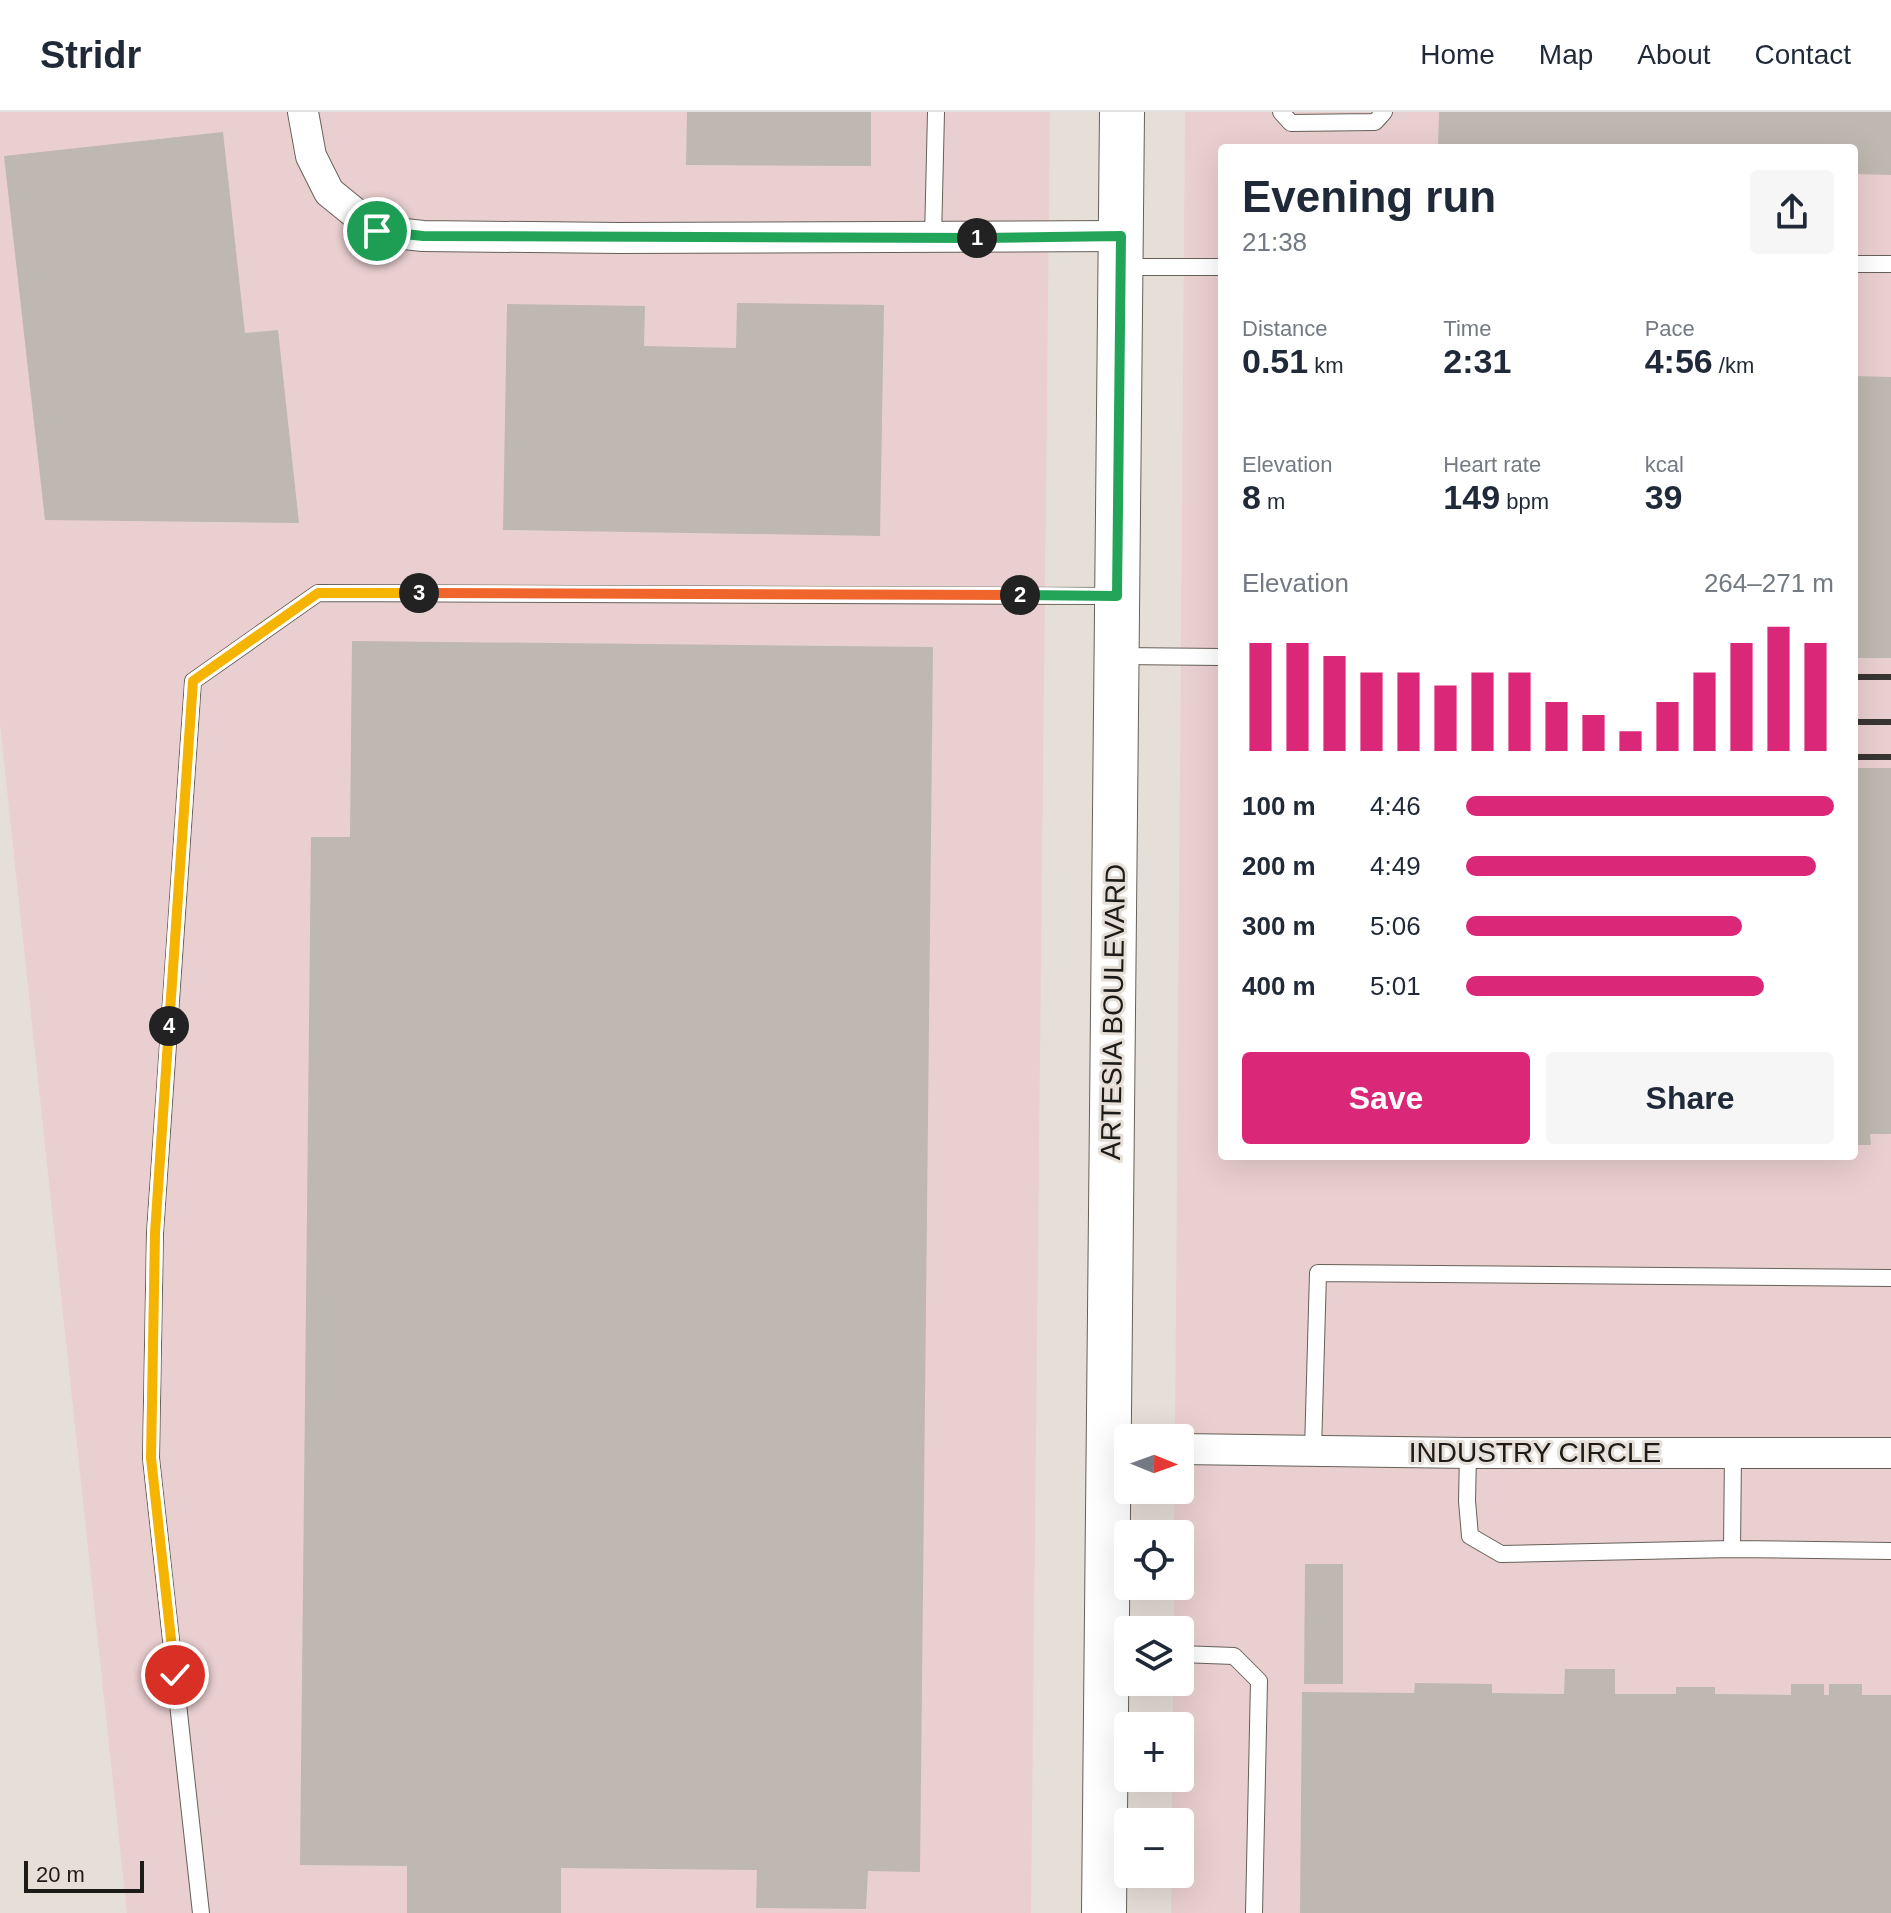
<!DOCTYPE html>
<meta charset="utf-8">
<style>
:root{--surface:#fff;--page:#f6f6f7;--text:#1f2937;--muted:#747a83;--line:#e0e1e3;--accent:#db2777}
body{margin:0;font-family:Arial,sans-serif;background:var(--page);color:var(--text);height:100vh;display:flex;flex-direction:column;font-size:30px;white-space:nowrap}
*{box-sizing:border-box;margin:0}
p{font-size:26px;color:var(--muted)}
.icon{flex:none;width:44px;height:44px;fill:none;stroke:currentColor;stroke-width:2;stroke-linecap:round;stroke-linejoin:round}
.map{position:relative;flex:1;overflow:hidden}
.panel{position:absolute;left:1218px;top:32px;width:640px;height:1016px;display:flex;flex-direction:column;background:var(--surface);border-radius:8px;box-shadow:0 8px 32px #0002}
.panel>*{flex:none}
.needle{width:52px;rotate:91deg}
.controls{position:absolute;left:1114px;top:1312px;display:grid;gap:16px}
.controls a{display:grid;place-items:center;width:80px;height:80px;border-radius:8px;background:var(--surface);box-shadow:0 8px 32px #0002;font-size:40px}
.scale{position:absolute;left:24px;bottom:20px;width:120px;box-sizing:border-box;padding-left:8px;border:4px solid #1d1b18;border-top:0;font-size:22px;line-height:28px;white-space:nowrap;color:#1d1b18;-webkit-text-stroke:6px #e6dfd7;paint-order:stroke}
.pin{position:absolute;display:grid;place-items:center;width:68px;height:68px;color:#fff;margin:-34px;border:4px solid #fff;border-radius:50%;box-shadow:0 2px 8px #0007}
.km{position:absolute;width:40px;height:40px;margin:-20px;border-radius:50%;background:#222;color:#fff;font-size:22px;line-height:40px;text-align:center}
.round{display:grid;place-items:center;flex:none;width:84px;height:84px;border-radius:8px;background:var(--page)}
.headline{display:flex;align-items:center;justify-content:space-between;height:136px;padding:0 24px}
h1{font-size:44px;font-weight:800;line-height:60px}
.figures{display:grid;grid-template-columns:repeat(3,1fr);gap:12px;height:136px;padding:8px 24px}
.figures div{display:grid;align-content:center}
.figures b{font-size:34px;font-weight:800}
.figures small{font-size:22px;font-weight:400}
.figures p{font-size:22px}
.chart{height:224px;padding:16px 24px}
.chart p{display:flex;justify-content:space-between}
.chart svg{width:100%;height:144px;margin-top:8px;stroke:var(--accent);stroke-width:6}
.cta{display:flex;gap:16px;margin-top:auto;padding:16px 24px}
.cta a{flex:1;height:92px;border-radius:8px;background:var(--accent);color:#fff;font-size:32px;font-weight:800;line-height:92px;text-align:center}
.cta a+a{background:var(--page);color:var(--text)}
ul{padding:0 24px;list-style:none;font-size:26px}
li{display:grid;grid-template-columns:128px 96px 1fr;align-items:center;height:60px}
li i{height:20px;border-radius:10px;background:var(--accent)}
header{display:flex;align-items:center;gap:48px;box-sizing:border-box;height:112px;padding:0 40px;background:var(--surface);border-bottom:2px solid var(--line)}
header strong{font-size:38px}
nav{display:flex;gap:44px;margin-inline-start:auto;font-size:28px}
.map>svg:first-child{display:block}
.industrial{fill:#eacfd0;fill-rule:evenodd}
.building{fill:#beb8b0}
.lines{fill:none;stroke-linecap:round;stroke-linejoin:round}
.service-casing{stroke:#666059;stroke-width:18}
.minor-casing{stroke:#666059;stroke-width:32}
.secondary-casing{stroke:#666059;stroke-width:46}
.service{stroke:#fff;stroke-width:16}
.minor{stroke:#fff;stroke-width:30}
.secondary{stroke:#fff;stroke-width:44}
.rail{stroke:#383532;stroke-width:6}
.split-1-casing{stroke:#fff;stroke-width:16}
.split-2-casing{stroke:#fff;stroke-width:16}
.split-3-casing{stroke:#fff;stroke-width:16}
.split-4-casing{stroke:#fff;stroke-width:16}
.split-5-casing{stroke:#fff;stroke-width:16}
.split-1{stroke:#22a559;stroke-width:10}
.split-2{stroke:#22a559;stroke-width:10}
.split-3{stroke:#f0652b;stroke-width:10}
.split-4{stroke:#f5b400;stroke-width:10}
.split-5{stroke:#f5b400;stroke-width:10}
.labels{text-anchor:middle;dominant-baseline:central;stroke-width:6;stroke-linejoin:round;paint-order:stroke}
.street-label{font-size:28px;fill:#1d1b18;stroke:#e6dfd7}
</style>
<header>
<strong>Stridr</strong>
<nav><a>Home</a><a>Map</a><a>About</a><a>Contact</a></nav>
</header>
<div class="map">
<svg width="1891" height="1801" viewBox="0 0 1891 1801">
<rect width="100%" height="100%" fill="#e6dfd7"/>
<!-- industrial -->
<path class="industrial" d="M0 0H1050L1031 1801H127L0 612Z
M1185 0H1891V1801H1171L1172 1762H1180V1710H1172V1666H1180V1614H1173V1570H1180V1518H1174V1474H1180V1422H1174L1175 1378H1180V1326H1175ZM1222 36H1854V1044H1222Z"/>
<!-- building -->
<path class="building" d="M687 0H871V54L686 53Z
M1439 0H1891V63L1854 62V36H1438Z
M223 20 245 221 278 218 299 411 45 408 4 44Z
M737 191 884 193 880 424 503 418 507 192 645 194 644 234 736 236Z
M1854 264 1891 265V546H1854Z
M352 529 933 535 920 1760 868 1759 866 1797 756 1796 757 1758 561 1756V1801H407V1754L300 1753 311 725H350Z
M1854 656H1891V1022H1870L1871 1033H1854Z
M1305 1452H1343V1572H1304Z
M1565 1557H1615V1582H1676V1575H1715V1582L1791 1583V1572H1824V1583H1829V1572H1862V1583H1891V1801H1300L1302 1580 1414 1581 1415 1571 1492 1572V1581L1564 1582Z"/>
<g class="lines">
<defs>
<path id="service" d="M1281 0 1291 11 1375 10 1384 0
M933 127 936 0
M1854 152H1891
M1122 155H1222
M1120 544 1222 545
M1313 1338 1318 1161 1891 1166
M1468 1341 1467 1389 1470 1424 1501 1442 1732 1437 1891 1439
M1732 1437 1733 1340
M1180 1542 1234 1544 1259 1569 1254 1801
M201 1801 151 1346 155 1121 193 569 318 481 1115 484"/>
<path id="minor" d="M303 0 311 44 329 80 377 119 423 124 619 126 1121 124
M1180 1337 1468 1341H1891"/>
<path id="secondary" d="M1104 1801 1122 0"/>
</defs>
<!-- service casing -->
<use href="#service" class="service-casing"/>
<!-- minor casing -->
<use href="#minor" class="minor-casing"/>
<!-- secondary casing -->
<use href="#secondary" class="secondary-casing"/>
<!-- service -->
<use href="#service" class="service"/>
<!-- minor -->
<use href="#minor" class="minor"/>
<!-- secondary -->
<use href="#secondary" class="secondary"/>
<!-- rail -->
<path class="rail" d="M1854 565H1891
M1854 610H1891
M1854 645H1891"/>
</g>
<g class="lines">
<defs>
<path id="split-1" d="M377 119 423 124 977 126"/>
<path id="split-2" d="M977 126 1121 124 1117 484 1020 483"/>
<path id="split-3" d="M419 481 1020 483"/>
<path id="split-4" d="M169 914 193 569 318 481H419"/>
<path id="split-5" d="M169 914 155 1121 151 1346 175 1563"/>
</defs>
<!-- split-1 casing -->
<use href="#split-1" class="split-1-casing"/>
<!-- split-2 casing -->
<use href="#split-2" class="split-2-casing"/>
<!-- split-3 casing -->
<use href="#split-3" class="split-3-casing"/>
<!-- split-4 casing -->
<use href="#split-4" class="split-4-casing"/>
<!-- split-5 casing -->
<use href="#split-5" class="split-5-casing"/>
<!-- split-1 -->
<use href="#split-1" class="split-1"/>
<!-- split-2 -->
<use href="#split-2" class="split-2"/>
<!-- split-3 -->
<use href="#split-3" class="split-3"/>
<!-- split-4 -->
<use href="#split-4" class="split-4"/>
<!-- split-5 -->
<use href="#split-5" class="split-5"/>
</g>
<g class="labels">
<!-- street labels -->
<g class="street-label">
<text transform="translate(1113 900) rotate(-89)">ARTESIA BOULEVARD</text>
<text x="1535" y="1340">INDUSTRY CIRCLE</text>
</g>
</g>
</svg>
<div class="controls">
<a><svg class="needle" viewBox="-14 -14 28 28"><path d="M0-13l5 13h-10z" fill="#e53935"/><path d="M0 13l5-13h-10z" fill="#747a83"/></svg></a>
<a><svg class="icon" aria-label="locate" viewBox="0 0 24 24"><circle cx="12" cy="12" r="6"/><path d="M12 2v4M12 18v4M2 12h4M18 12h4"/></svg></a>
<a><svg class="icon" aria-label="layers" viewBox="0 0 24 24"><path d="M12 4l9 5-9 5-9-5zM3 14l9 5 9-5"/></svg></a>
<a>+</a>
<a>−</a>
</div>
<div class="scale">20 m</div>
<div class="pin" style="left:377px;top:119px;background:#1e9e55"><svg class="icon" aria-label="arrive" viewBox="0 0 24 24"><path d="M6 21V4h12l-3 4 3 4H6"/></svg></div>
<div class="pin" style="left:175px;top:1563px;background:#d93025"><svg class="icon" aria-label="check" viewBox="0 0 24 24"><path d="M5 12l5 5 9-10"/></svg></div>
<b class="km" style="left:977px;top:126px">1</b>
<b class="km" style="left:1020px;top:483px">2</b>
<b class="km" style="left:419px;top:481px">3</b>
<b class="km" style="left:169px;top:914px">4</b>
<section class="panel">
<div class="headline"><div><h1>Evening run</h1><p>21:38</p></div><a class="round"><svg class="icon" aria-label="share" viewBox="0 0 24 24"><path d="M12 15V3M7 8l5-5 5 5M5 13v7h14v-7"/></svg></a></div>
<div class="figures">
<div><p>Distance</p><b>0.51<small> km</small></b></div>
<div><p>Time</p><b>2:31</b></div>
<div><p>Pace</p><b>4:56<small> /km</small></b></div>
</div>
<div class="figures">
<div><p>Elevation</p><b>8<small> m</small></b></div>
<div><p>Heart rate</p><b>149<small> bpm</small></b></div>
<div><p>kcal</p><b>39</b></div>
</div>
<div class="chart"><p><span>Elevation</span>264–271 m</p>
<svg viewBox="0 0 160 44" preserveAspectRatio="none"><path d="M5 44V11M15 44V11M25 44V15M35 44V20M45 44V20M55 44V24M65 44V20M75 44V20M85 44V29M95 44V33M105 44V38M115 44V29M125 44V20M135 44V11M145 44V6M155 44V11"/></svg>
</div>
<ul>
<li><b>100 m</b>4:46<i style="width:100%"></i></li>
<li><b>200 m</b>4:49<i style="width:95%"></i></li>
<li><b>300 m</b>5:06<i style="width:75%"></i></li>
<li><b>400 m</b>5:01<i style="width:81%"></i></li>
</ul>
<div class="cta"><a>Save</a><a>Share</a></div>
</section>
</div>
